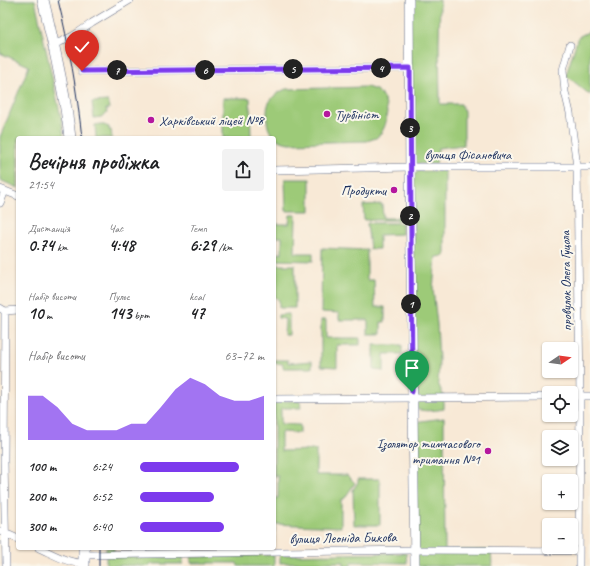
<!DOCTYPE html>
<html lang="uk">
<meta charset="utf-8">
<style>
:root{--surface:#fff;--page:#f2f2f2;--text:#202124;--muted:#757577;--accent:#7c3aed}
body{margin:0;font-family:Caveat,sans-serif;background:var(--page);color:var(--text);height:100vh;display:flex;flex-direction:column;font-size:15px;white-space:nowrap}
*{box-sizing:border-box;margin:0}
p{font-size:13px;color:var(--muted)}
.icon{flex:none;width:22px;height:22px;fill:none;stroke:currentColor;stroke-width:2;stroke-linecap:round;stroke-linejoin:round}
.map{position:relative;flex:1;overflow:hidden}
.details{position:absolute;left:16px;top:136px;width:260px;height:414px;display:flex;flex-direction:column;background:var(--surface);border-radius:4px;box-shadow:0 1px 3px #0004}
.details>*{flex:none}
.needle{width:26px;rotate:77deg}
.tools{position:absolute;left:542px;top:342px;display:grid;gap:8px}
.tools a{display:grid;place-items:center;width:36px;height:36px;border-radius:4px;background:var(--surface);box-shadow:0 1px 3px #0004;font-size:20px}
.pin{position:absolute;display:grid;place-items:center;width:34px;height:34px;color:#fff;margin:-41px -17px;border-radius:50% 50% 50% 0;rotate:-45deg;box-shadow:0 0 4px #0007}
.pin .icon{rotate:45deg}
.km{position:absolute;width:20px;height:20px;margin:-10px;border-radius:50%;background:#222;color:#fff;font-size:11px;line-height:20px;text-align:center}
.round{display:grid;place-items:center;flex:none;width:42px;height:42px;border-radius:4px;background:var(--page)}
.headline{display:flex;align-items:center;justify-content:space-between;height:68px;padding:0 12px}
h1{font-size:22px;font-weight:700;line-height:30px}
.figures{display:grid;grid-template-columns:repeat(3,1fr);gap:6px;height:68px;padding:4px 12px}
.figures div{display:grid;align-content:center}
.figures b{font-size:17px;font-weight:700}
.figures small{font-size:11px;font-weight:400}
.figures p{font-size:11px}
.chart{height:112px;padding:8px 12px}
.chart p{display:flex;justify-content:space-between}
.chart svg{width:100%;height:72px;margin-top:4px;fill:var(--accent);opacity:.7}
ul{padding:0 12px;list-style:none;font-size:13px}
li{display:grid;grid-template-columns:64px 48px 1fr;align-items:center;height:30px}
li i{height:10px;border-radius:5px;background:var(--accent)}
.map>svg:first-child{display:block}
.green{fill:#9dca78;stroke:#5c7c6b}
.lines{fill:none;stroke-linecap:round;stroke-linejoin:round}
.minor-casing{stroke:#687088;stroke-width:8}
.tertiary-casing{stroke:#687088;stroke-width:10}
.primary-casing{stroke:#687088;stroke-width:12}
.minor{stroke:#fff;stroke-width:7}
.tertiary{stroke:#fff;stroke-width:9}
.primary{stroke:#fff;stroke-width:11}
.tram{stroke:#1b2f5e;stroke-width:1}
.route-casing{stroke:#fff;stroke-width:8}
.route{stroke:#7c3aed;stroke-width:5}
.poi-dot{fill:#b5179e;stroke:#fbf7ec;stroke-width:1.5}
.labels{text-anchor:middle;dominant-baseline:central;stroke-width:4;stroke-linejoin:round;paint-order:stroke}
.poi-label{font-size:14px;fill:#1b2f5e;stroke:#fbf7ec;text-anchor:start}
.street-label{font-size:14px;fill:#1b2f5e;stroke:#fbf7ec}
</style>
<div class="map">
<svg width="590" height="566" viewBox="0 0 590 566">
<rect width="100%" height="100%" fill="#fbf7ec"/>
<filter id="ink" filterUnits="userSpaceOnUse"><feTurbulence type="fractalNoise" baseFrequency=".025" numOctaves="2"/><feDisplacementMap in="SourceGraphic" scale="8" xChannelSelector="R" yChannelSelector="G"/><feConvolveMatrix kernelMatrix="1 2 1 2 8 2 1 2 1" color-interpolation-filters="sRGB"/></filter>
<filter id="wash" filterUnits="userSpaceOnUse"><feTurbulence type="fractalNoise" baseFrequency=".012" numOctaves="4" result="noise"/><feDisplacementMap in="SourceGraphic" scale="16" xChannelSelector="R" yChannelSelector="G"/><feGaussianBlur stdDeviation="0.9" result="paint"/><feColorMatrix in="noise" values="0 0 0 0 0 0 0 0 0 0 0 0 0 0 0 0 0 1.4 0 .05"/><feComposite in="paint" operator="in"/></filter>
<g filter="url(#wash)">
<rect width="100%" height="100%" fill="#f8e9d6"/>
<!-- green -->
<path class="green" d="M0 0H35L62 122 64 138H18V188L0 180V137L29 66 0 53Z
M409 0H440L439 43 440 104H461L464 111V145L438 148 436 164H418L410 163Z
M590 31V95L566 75 578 37Z
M367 87C370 88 373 89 376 90 391 100 390 128 376 138 373 139 370 140 367 141L290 143C273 141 266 131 267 115 267 111 267 106 269 103 272 96 279 92 286 89Z
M223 98H250L251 138H223Z
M108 101 109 109H106L107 113 101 117 94 118 92 102Z
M101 124 109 127V130H111L112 138H96L95 125Z
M418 171H445V256L436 257 433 289 437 324 439 360 438 383 444 397V409C433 411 423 412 413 408L414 176Z
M285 179H310V211H286Z
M382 204 383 218H397V216H402V220H364L363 205Z
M290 215H296L295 253H313V261L274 260V254L282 253V237H274V224H289Z
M367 223H402V234L379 235V249H370Z
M322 248 367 250V280H374L375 307H385V322H381V334H368V320H339V313L321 312Z
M274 265H295V308H279V300L274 296Z
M289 314V335H284L285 319 278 318V315Z
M321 320H326V338H360V345H337V367L321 366Z
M374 345H402V354H384V371L374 370Z
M274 360H288V363L312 361V368H283V364L274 363Z
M274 401H300L301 408H281V424L300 425V433L281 432V451L316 450V475H347L355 483 344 499H341V527L275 524 274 543V498H278V476H274Z
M444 418 445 550H491L492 566H414L413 422Z
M358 479H380V525H354L353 490 358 482Z
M106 548H114V557H183V564H150V566H138V565L106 566Z
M406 553 407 563 351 562V566H344V562L280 563V555Z
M274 555V566H238L237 563H191V557Z"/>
</g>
<g filter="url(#ink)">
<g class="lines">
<defs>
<path id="minor" d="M54 44C69 40 79 32 92 23 105 15 117 8 130 0
M570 45 563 70 565 92 570 113 577 167 580 396 579 566
M82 71 410 68
M274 170 410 167H590
M0 189 18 196
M0 203 5 191
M0 308 5 311 18 310
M5 311 4 460 6 566
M571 396H590
M274 399 549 397
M0 531 18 539
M39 548C53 554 69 564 84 563
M84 555 414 550 578 551"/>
<path id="tertiary" d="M409 0 410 176 415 566"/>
<path id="primary" d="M43 0C54 45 65 92 70 138
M84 548V566"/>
</defs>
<!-- minor casing -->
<use href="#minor" class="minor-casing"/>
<!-- tertiary casing -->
<use href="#tertiary" class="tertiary-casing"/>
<!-- primary casing -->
<use href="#primary" class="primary-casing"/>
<!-- minor -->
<use href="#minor" class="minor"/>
<!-- tertiary -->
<use href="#tertiary" class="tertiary"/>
<!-- primary -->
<use href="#primary" class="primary"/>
<!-- tram -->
<path class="tram" d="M58 0C69 45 77 91 82 138
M99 548V566"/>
</g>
</g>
<g class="lines" filter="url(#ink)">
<defs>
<path id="route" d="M82 71 410 68 412 392"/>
</defs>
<!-- route casing -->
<use href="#route" class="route-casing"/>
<!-- route -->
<use href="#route" class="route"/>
</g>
<!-- markers -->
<g class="poi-dot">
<circle cx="327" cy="114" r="4"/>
<circle cx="151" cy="120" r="4"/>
<circle cx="394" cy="190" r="4"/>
<circle cx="488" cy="451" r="4"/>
</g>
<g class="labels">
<!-- poi labels -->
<g class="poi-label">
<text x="335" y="114">Турбініст</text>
<text x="159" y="120">Харківський ліцей №8</text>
<text x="386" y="190" text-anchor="end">Продукти</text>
<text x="480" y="443" text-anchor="end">Ізолятор тимчасового<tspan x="480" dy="16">тримання №1</tspan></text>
</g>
<!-- street labels -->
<g class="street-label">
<text x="468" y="154">вулиця Фісановича</text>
<text transform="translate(566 281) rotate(-91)">провулок Олега Гуцола</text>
<text transform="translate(343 538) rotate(-1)">вулиця Леоніда Бикова</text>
</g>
</g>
</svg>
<div class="tools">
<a><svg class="needle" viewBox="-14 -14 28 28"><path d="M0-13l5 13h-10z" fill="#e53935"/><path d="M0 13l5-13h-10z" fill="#757577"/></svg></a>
<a><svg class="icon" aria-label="locate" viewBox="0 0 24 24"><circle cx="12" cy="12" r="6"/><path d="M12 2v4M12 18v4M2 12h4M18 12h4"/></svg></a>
<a><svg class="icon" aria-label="layers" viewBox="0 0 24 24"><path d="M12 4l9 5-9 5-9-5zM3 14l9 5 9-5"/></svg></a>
<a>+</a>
<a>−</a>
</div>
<div class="pin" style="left:412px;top:392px;background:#1e9e55"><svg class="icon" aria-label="arrive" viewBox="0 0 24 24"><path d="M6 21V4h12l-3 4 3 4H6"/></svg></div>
<div class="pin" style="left:82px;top:71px;background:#d93025"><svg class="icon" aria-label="check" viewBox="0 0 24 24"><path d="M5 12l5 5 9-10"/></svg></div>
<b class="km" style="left:411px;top:304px">1</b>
<b class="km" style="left:410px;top:216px">2</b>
<b class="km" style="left:410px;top:128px">3</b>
<b class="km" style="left:381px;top:68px">4</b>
<b class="km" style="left:293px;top:69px">5</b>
<b class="km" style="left:205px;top:70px">6</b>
<b class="km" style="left:117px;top:70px">7</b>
<section class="details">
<div class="headline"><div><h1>Вечірня пробіжка</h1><p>21:54</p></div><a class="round"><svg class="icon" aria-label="share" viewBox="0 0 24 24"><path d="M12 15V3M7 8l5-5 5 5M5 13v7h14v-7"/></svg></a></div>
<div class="figures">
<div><p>Дистанція</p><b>0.74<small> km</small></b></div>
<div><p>Час</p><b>4:48</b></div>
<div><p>Темп</p><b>6:29<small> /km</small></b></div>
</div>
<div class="figures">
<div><p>Набір висоти</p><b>10<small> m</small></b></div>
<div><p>Пульс</p><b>143<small> bpm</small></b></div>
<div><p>kcal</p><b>47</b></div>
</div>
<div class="chart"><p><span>Набір висоти</span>63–72 m</p>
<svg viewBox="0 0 160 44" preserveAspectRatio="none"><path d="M0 44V17L10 17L20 24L30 34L40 38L50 38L60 38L70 34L80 34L90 24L100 13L110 6L120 10L130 17L140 20L150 20L160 17V44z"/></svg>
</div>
<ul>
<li><b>100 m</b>6:24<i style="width:80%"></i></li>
<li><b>200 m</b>6:52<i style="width:60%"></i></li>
<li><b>300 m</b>6:40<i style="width:68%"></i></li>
</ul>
</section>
</div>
